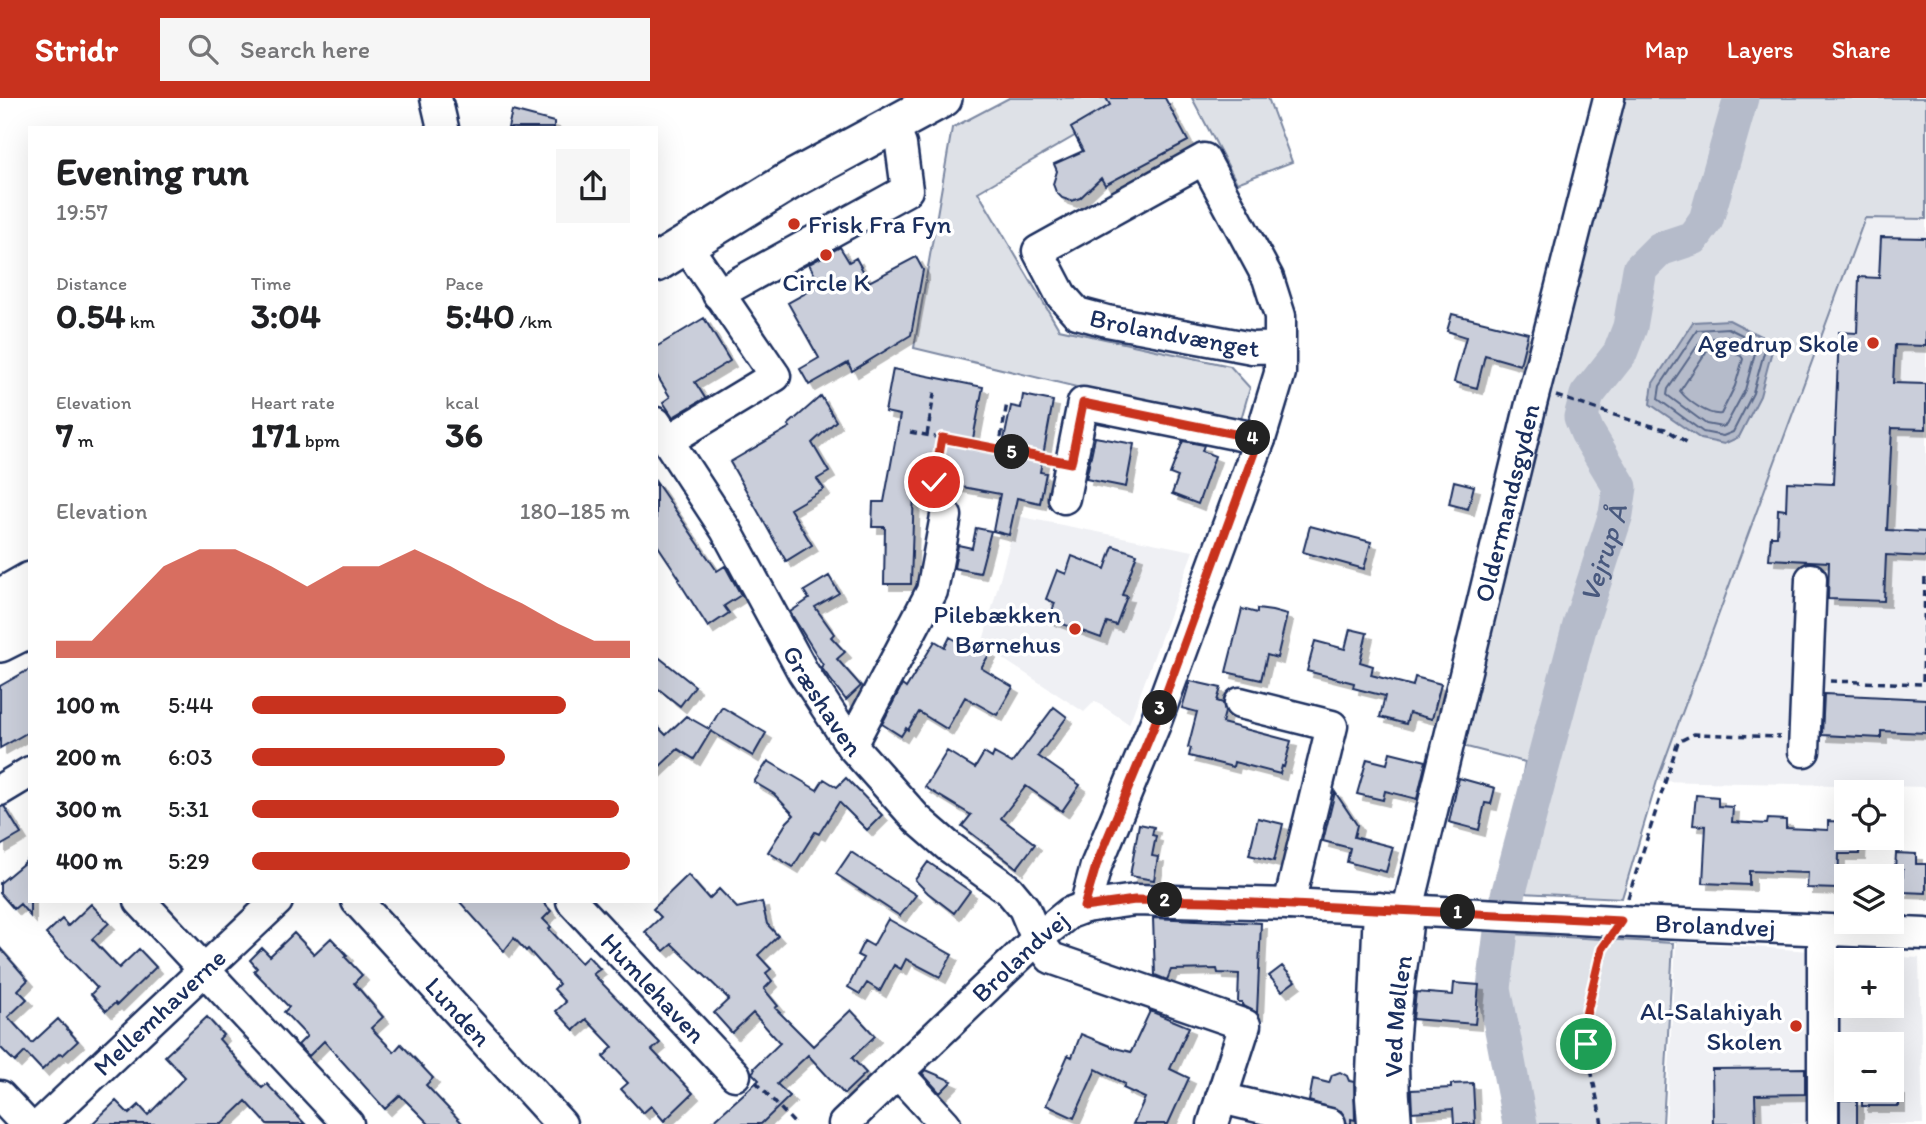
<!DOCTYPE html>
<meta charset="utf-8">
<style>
:root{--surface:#fff;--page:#f6f6f6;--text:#202124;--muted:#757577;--accent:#c8321e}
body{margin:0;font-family:Itim,sans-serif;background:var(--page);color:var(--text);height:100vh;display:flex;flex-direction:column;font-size:26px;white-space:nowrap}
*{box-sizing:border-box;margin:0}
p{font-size:23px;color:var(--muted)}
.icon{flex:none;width:38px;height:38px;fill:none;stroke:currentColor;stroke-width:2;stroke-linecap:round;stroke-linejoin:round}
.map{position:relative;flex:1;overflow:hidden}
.side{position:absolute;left:28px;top:28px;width:630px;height:777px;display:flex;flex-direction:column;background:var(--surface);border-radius:0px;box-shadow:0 7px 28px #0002}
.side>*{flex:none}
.fabs{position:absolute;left:1834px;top:682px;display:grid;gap:14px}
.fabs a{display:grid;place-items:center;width:70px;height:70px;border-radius:0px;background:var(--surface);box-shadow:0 7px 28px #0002;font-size:35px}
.pin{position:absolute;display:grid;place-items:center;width:60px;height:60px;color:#fff;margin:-30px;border:4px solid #fff;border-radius:50%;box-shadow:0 2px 7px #0007}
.km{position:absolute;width:35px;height:35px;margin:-18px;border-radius:50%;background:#222;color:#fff;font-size:19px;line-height:35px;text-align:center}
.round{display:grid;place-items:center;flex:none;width:74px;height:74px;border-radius:0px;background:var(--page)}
.head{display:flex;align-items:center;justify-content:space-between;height:119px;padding:0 28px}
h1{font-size:38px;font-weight:700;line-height:52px}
.stats{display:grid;grid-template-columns:repeat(3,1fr);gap:10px;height:119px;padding:7px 28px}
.stats div{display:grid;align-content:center}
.stats b{font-size:35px;font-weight:700}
.stats small{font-size:19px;font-weight:400}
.stats p{font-size:19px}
.chart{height:196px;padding:14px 28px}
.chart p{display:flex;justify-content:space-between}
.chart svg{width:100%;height:126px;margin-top:7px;fill:var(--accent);opacity:.7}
ul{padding:0 28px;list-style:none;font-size:23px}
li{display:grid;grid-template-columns:112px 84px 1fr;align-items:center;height:52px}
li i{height:18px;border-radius:9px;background:var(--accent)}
header{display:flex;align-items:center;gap:42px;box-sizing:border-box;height:98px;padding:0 35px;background:var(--accent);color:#fff}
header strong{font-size:33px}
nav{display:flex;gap:38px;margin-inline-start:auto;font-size:24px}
.search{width:490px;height:63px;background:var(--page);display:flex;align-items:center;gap:18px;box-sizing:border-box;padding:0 24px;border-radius:0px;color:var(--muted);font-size:26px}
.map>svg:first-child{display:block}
.built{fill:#eff0f4;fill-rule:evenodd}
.green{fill:#dee1e7;stroke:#7c88a2;stroke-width:2}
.water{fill:#b5bbca;stroke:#77839f;stroke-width:2}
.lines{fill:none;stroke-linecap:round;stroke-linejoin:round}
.shore{stroke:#596789;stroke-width:2}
.river{stroke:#b5bbca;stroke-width:35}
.building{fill:#caceda;stroke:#1b2f5e;stroke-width:2;filter:url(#shadow)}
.minor-casing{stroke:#1b2f5e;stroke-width:35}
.major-casing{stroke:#1b2f5e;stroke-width:42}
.path{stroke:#1b2f5e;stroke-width:3.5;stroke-dasharray:7 5;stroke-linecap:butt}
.minor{stroke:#fff;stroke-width:30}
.major{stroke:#fff;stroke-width:37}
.route-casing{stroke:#fff;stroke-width:14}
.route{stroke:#c8321e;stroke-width:9}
.poi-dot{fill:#c8321e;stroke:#fff;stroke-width:2.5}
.labels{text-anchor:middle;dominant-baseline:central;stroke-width:7;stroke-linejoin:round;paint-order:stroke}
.poi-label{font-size:26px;fill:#1b2f5e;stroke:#fff;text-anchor:end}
.street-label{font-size:26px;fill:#1b2f5e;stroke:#fff}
.water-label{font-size:28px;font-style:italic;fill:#49597e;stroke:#fff}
</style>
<header>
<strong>Stridr</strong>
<div class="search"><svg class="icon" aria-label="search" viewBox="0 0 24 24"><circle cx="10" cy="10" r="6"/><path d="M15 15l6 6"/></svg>Search here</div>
<nav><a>Map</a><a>Layers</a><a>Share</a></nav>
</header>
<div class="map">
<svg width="1926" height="1026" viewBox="0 0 1926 1026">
<defs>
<filter id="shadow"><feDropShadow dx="6" dy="6" stdDeviation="0" flood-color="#0004"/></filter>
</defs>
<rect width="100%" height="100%" fill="#fff"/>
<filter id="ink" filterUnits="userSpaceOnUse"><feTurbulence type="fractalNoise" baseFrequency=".0143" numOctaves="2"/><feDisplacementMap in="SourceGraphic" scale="14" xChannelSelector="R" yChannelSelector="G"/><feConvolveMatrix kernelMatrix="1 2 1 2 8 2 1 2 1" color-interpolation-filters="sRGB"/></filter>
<g filter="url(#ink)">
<!-- built -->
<path class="built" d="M1910 0H1926V689L1657 683Z
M1017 418 1193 453 1129 626 1095 603 1084 614 982 547Z
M1676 844 1919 860 1923 1026H1666ZM1846 863H1892V908H1846ZM1846 947H1892V992H1846Z"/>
<!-- green -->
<path class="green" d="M1009 0H1140L978 94 1059 231 1230 268 1250 290 1239 328 914 250 952 30Z
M1192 0H1268L1292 64 1237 85Z
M1614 0H1926V121L1865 120 1657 683 1622 800 1502 794 1525 664 1455 646Z
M1494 835 1673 845 1663 1026H1505C1495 964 1482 898 1494 835Z"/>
<!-- water -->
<path class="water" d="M1729 222 1774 245 1760 298 1739 339 1724 346 1701 341 1650 306 1653 285 1693 224Z"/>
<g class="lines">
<!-- shore -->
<path class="shore" d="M1728 230 1764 248 1765 251 1753 295 1733 334 1723 338 1703 334 1658 301 1660 288 1697 232Z
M1726 239 1753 252 1755 255 1745 292 1726 327 1722 329 1706 326 1667 297 1668 291 1702 241Z
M1723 249 1741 258 1743 261 1735 288 1721 316C1708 318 1688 303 1680 293L1708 251Z"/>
<!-- river -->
<g class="river">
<path id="s1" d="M1508 797 1580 527 1616 416 1620 389 1587 334 1581 319 1587 297 1620 255 1630 229 1640 171 1660 151 1693 140 1706 122 1741 0"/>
<path d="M1501 834 1494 890 1520 1026"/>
</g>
</g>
<!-- building -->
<path class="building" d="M1106 0H1165L1188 43 1105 87 1101 80 1080 100 1071 103 1062 100 1056 94 1053 86 1057 73 1054 66 1083 53 1071 30 1110 7Z
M512 13 554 24V30H508Z
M1881 139 1926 140V248L1895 247 1893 285 1926 286V331L1892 330 1887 432 1926 434V459L1886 457 1884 503 1828 501 1829 464 1769 461 1771 438H1777L1778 411 1786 412 1787 384 1833 386 1839 234 1857 235 1859 179 1879 180Z
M840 149 849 164 856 160 869 184 916 159 923 172 911 237 852 273 848 265 809 287 800 271 819 260 788 205 820 187 809 166Z
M1452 216 1528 235 1520 267 1485 257 1477 290 1454 284 1466 239 1447 233Z
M704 220 730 263 695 284 705 300 673 319 663 304 670 299 656 276V249Z
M893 271 983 289 971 351 1001 356 1011 308 1021 310 1023 297 1053 303 1040 374 1046 375 1040 405 1017 400 1009 437 993 433 1000 396 920 381 918 392 914 391 911 486H884L885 429H872L873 404H884L900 317 885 314Z
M821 298 836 323 812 345 829 374 817 381 824 391 790 411 812 447 786 463 730 364 790 329 788 327Z
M1095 339 1134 346 1126 389 1086 381Z
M1183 343 1204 347 1202 353 1215 358 1198 406 1172 396 1178 379 1170 376Z
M1454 383 1474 388 1468 411 1449 406Z
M656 384 717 473 725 468 741 497 724 508 729 515 708 529 678 482 680 481 656 445Z
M1310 428 1371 444 1364 471 1303 454Z
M976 430 991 433 980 475 954 470 958 447 972 450Z
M1113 448 1137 456 1122 497 1127 498 1116 527 1107 524 1101 540 1049 521 1055 505 1046 501 1057 472 1066 476 1072 458 1105 471Z
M829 478 839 495 815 509 834 536 831 539 845 554 837 561 861 588 846 602 821 569 823 567 790 514 809 501 804 493Z
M1242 511 1257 515V511L1272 513 1287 517 1277 560 1267 557 1261 582 1226 574Z
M1350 531 1367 535 1360 564 1373 568 1371 577 1413 588 1415 579 1441 586 1432 621 1409 615 1406 626 1380 619 1385 598 1353 590 1354 585 1307 573 1315 543 1345 551Z
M950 539 968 549 971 544 990 555 981 570 1013 589 997 617 965 599 947 631 919 614 908 632 906 630 901 638 882 626 902 587 906 590 935 543 945 549Z
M656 557 695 588 680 608 656 589Z
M30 571V633L0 650V588Z
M1190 583 1221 590 1217 603 1223 605 1225 614 1222 625 1291 643 1284 669 1282 668 1280 676 1234 664 1233 669 1189 658 1191 650 1188 649 1197 614 1182 610Z
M1824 596 1926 601V635L1881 633V640L1822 637Z
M722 609 766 635 753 658 711 633 694 661 678 651 656 672V627L666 637 686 618 709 631Z
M1054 609 1067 619 1038 658 1080 687 1062 713 1026 688 1001 720 1035 746 1017 770 962 728 971 717 925 689 947 653 975 670 984 655 992 660 994 655 1012 665Z
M1390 654 1426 663 1417 701 1385 693 1383 702 1357 696 1367 661 1387 666Z
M768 663 817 692 824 681 837 689 846 680 882 717 867 732 839 704 819 736 815 734 793 769 768 754 787 724 794 717 774 696 754 684Z
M1459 680 1495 690 1491 706 1485 705 1479 732 1449 724Z
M1335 694 1357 727 1354 739 1393 749 1386 774 1347 764 1350 750 1323 743Z
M1696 697 1718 699V708L1733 709 1732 724 1767 726 1768 721 1786 722V730L1828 732V723L1846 724V740H1860L1859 756H1839L1838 791 1807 790 1808 775 1749 773V787L1703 785 1706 728 1693 727Z
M4 708 21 736 0 748V709Z
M1258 720 1283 726 1274 763 1249 757Z
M1139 726 1154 729 1152 737 1156 738 1152 758 1158 759 1154 782 1130 778Z
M851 754 916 797 900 818 836 776Z
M1896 755 1916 756V766H1926V795L1902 794 1903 772H1895Z
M30 760V818L20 806 14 811 0 795V785Z
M928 764 970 793 954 815 928 795 915 782Z
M688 777 709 801 719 791 737 810 762 804 767 826 778 838 758 857 771 871 766 875 772 883 764 891 778 908 775 910 813 948 851 912 875 938 852 960 866 975 844 996 808 957 777 986 790 998 761 1026H710L759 982 752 975 755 971 754 970 780 945 753 915 732 935 714 915 729 901 672 846 664 853 645 834 661 819 653 811Z
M459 803H542L551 813 543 821 551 829 549 831 581 865 588 858 600 871 593 876 660 945 652 952 693 995 664 1023 651 1008 643 1015 621 991 628 985 603 959 613 949 586 921 574 932 556 913 566 904 554 891 559 886 528 851 526 853 514 840 504 853Z
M91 806 109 825 92 841 119 870 139 851 156 869 117 907 115 905 106 913 91 896 97 890 46 836 62 821 68 828Z
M1153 820 1261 825 1257 915 1242 907V904H1238L1239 876 1218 875 1217 871 1171 872 1167 882 1155 877Z
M888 821 952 857 940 879 906 861 901 871 894 867 880 893 867 885 860 896 848 889 863 860 857 857 864 843 873 848Z
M294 835 314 856 331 840 347 857 345 859 362 877 354 885 383 919 371 930 394 954 401 946 433 980 426 987 463 1026H429L400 997 385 1011 324 943 309 958 298 947 307 938 284 914 289 909 254 873 257 870 250 862 262 850 270 858Z
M0 850 28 882 18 892 27 901 8 919 32 945 58 921 78 943 63 957 60 955 42 972 25 954 15 964 0 949Z
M1282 868 1295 883 1282 893 1269 878Z
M1454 885 1479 887 1475 926 1413 921 1416 894 1453 897Z
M1150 913 1189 929 1170 971 1189 980 1168 1026H1133L1145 1000 1123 990 1125 986 1096 971 1074 1020 1046 1007 1068 957 1072 959 1081 936 1115 950 1131 954Z
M207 919 223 937 219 941 262 990 267 986 305 1026H267L246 1003 222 1026H92L116 1003 129 1016 139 1007 148 1017 185 979 165 958Z
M1805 970V996L1755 997 1756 1026H1713L1712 971Z
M926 972 952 983 940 995 922 975Z
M1340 974 1347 978 1349 983 1354 984 1355 1022 1351 1021V1026H1347L1341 1013 1309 1003 1313 981 1329 985 1332 977Z
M1473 985 1475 1026H1454L1453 1011 1412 1014 1411 992 1451 990V986Z
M1862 992H1899V1008H1862Z
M1840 1002H1857V1026H1840Z"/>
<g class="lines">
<defs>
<g id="minor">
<path d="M436 0 443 30"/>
<path d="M718 196 907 92 901 47 893 27"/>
<path id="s2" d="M656 325 726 432 803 574 851 647 917 721 948 748 1009 792 1024 810 1037 841 1051 860 1245 927 1213 1026"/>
<path d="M669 342 775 278 686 147"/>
<path d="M1064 400 1083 305 1260 341"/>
<path d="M0 524 30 508"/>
<path d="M1240 605 1332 628 1289 806"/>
<path d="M851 647 932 493 946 418"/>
<path d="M1804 653 1811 481"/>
<path d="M0 692 30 674"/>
<path d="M140 803 348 1026"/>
<path id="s3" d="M357 803 561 1026"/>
<path id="s4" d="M572 803 735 977"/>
<path id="s5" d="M1085 809 1096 768 1155 626 1260 341 1280 275V218L1268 180 1204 61 1038 153 1061 197 1077 215 1107 223 1252 250 1280 249"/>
<path d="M898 975 945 1026"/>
<path d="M0 998 26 1026"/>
<path d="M1221 1000 1330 1026"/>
<path id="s6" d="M41 1026 277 803"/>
<path id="s7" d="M844 1026 1037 841 1069 815 1085 809 1135 802 1289 806 1634 824 1926 836"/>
<path d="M1373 1026 1371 1000 1379 810"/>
<path id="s8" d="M1396 1026C1392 986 1392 943 1397 902 1400 872 1407 842 1408 811L1530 310 1609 0"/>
<path d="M1823 1026V833"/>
</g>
<path id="major" d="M656 165 791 82 943 0
M0 500 30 483
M0 545 30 530"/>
</defs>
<!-- minor casing -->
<use href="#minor" class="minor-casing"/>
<!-- major casing -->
<use href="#major" class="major-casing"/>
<!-- path -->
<path class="path" d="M1556 298 1636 324 1665 331 1690 346
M910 334 1048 361
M927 337 935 291
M999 351 1007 305
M934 384 942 340
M1830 583 1923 586 1925 477
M1628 800 1678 644 1694 636 1780 639
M756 984 795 1026
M1602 1026 1586 946 1585 921 1605 847"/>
<!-- minor -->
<use href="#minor" class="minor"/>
<!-- major -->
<use href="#major" class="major"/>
</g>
</g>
<g class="lines" filter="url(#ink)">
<defs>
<path id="route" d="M934 384 942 340 1071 365 1083 305 1259 341 1155 626 1096 768 1084 809 1135 802 1212 803 1621 823 1602 851 1585 921 1586 946"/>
</defs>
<!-- route casing -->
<use href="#route" class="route-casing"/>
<!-- route -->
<use href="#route" class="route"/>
</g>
<!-- markers -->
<g class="poi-dot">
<circle cx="794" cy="126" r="7"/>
<circle cx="826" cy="157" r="7"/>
<circle cx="1873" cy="245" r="7"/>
<circle cx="1075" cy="531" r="7"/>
<circle cx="1796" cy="928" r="7"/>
</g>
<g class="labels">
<!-- poi labels -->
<g class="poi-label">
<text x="808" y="126" text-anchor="start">Frisk Fra Fyn</text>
<text x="826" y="184" text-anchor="middle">Circle K</text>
<text x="1859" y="245">Agedrup Skole</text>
<text x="1061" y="516">Pilebækken<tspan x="1061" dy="30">Børnehus</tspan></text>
<text x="1782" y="913">Al-Salahiyah<tspan x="1782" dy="30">Skolen</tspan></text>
</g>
<!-- street labels -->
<g class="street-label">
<text stroke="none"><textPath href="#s5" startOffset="1164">Brolandvænget</textPath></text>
<text stroke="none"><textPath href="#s8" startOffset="634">Oldermandsgyden</textPath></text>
<text stroke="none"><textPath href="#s2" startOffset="324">Græshaven</textPath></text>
<text stroke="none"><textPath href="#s7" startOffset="957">Brolandvej</textPath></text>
<text stroke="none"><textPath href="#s7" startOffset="243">Brolandvej</textPath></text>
<text stroke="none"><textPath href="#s4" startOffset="119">Humlehaven</textPath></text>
<text stroke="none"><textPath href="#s3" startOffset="150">Lunden</textPath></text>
<text stroke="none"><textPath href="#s6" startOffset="163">Mellemhaverne</textPath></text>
<text stroke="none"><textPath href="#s8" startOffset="108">Ved Møllen</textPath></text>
</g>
<!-- water labels -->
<g class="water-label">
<text stroke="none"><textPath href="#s1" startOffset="355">Vejrup Å</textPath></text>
</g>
</g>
</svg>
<div class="fabs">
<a><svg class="icon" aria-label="locate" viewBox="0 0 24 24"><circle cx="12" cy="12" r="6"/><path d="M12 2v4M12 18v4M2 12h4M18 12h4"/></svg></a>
<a><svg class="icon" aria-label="layers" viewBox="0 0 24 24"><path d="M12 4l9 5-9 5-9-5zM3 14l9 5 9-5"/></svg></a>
<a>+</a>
<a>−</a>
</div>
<div class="pin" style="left:1586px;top:946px;background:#1e9e55"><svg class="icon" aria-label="arrive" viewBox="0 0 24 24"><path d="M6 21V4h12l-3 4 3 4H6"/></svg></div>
<div class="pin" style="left:934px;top:384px;background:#d93025"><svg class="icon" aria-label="check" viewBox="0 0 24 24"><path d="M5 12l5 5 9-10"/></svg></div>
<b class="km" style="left:1458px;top:814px">1</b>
<b class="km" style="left:1165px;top:802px">2</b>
<b class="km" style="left:1160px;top:610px">3</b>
<b class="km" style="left:1253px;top:340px">4</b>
<b class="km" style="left:1012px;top:354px">5</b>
<section class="side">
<div class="head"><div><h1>Evening run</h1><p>19:57</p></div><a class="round"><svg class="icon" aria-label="share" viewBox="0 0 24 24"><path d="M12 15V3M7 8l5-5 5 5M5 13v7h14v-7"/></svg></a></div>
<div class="stats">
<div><p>Distance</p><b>0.54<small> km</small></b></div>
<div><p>Time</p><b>3:04</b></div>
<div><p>Pace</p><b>5:40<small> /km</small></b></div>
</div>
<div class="stats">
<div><p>Elevation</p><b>7<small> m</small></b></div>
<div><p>Heart rate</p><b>171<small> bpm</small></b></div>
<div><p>kcal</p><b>36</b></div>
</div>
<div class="chart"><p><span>Elevation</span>180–185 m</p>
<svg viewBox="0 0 160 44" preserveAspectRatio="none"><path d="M0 44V38L10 38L20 25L30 12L40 6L50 6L60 12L70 19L80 12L90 12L100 6L110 12L120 19L130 25L140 32L150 38L160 38V44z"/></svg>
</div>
<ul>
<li><b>100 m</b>5:44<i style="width:83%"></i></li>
<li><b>200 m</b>6:03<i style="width:67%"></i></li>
<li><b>300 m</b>5:31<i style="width:97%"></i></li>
<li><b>400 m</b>5:29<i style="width:100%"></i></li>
</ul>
</section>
</div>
